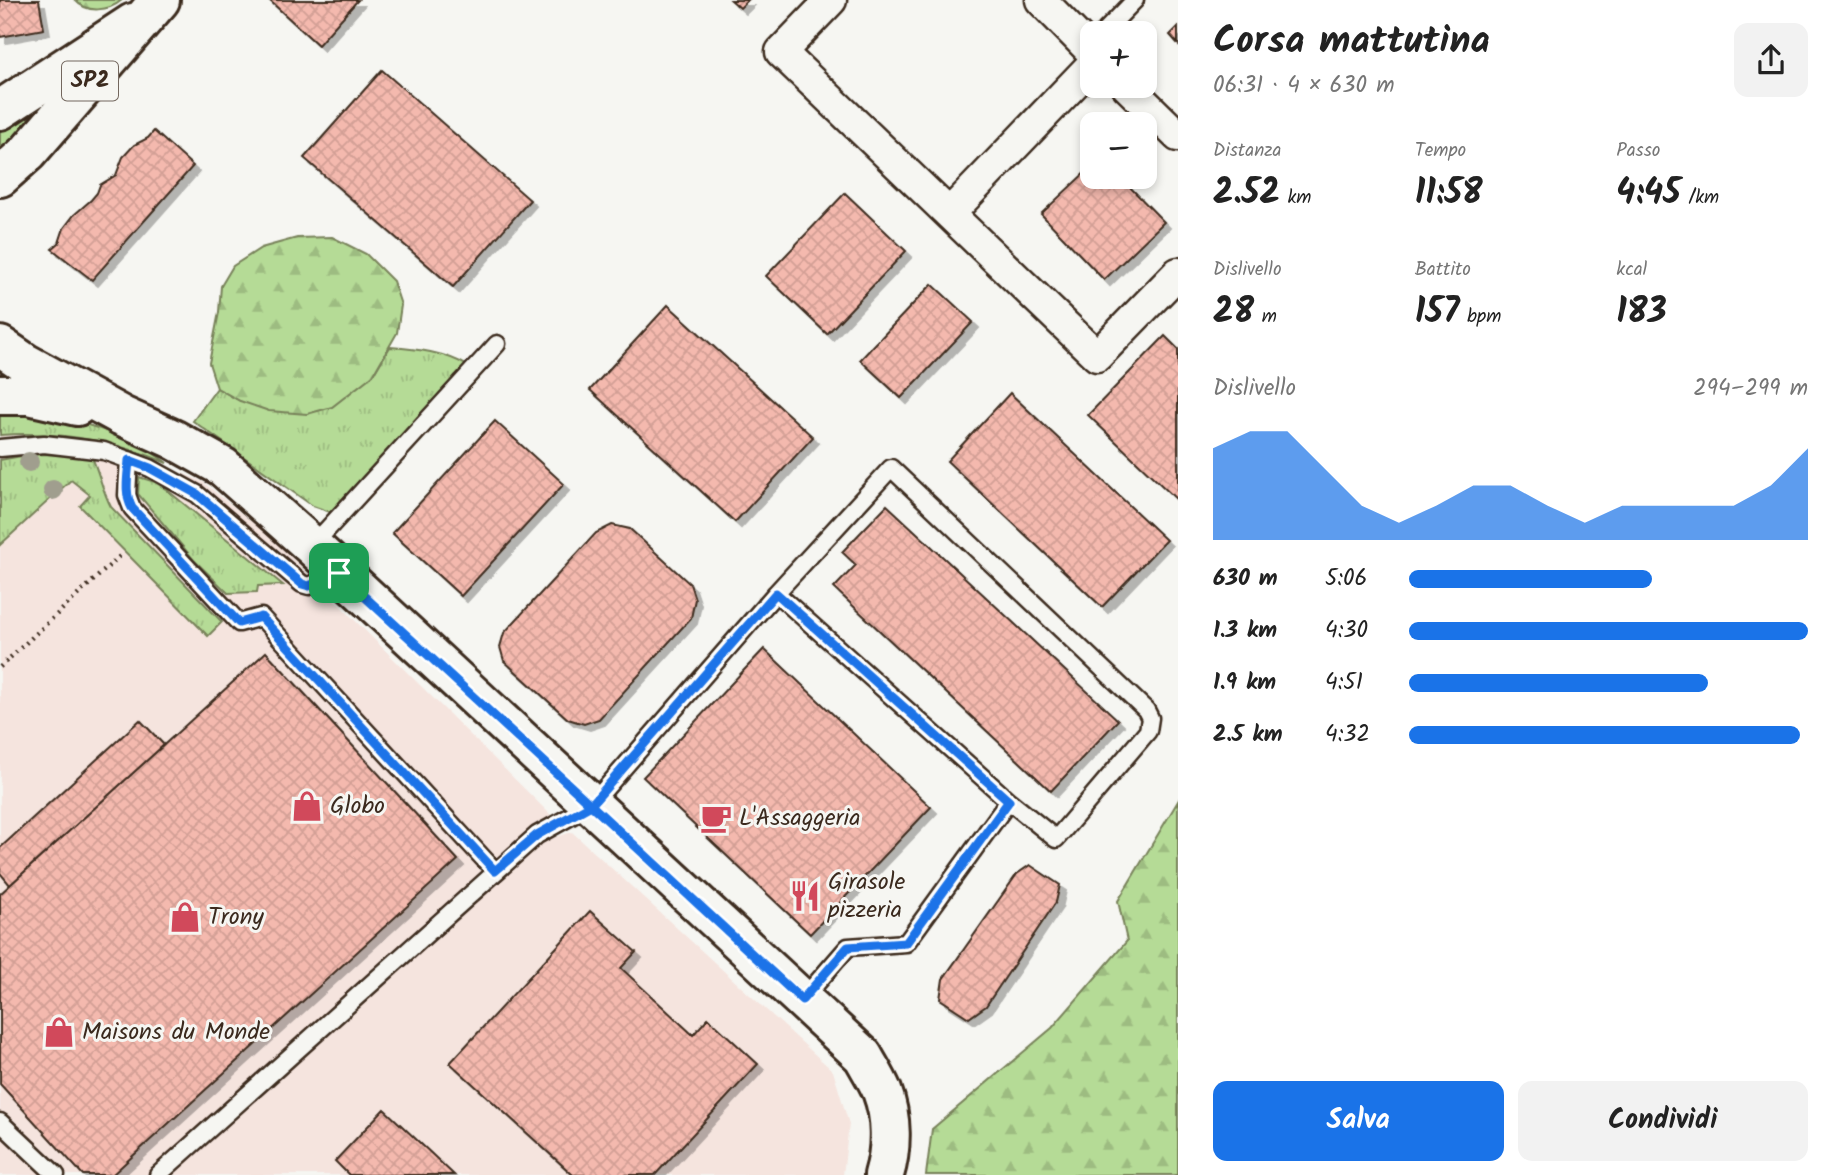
<!DOCTYPE html>
<html lang="it">
<meta charset="utf-8">
<style>
:root{--surface:#fff;--page:#f2f2f2;--text:#222;--muted:#767676;--accent:#1a73e8}
body{margin:0;font-family:Kalam,sans-serif;background:var(--page);color:var(--text);height:100vh;display:flex;flex-direction:column;font-size:26px;white-space:nowrap}
*{box-sizing:border-box;margin:0}
p{font-size:23px;color:var(--muted)}
.icon{flex:none;width:38px;height:38px;fill:none;stroke:currentColor;stroke-width:2;stroke-linecap:round;stroke-linejoin:round}
.map{position:relative;flex:1;overflow:hidden}
.drawer{display:flex;flex-direction:column;background:var(--surface);width:665px}
.drawer>*{flex:none}
.fabs{position:absolute;left:1080px;top:21px;display:grid;gap:14px}
.fabs a{display:grid;place-items:center;width:77px;height:77px;border-radius:14px;background:var(--surface);box-shadow:0 4px 10px #0003;font-size:35px}
.pin{position:absolute;display:grid;place-items:center;width:60px;height:60px;color:#fff;margin:-30px;border-radius:14px;box-shadow:0 4px 10px #0006}
.round{display:grid;place-items:center;flex:none;width:74px;height:74px;border-radius:14px;background:var(--page)}
.head{display:flex;align-items:center;justify-content:space-between;height:119px;padding:0 35px}
h1{font-size:38px;font-weight:700;line-height:52px}
.stats{display:grid;grid-template-columns:repeat(3,1fr);gap:10px;height:119px;padding:7px 35px}
.stats div{display:grid;align-content:center}
.stats b{font-size:35px;font-weight:700}
.stats small{font-size:19px;font-weight:400}
.stats p{font-size:19px}
.chart{height:196px;padding:14px 35px}
.chart p{display:flex;justify-content:space-between}
.chart svg{width:100%;height:126px;margin-top:7px;fill:var(--accent);opacity:.7}
.button{display:flex;gap:14px;margin-top:auto;padding:14px 35px}
.button a{flex:1;height:80px;border-radius:14px;background:var(--accent);color:#fff;font-size:28px;font-weight:700;line-height:80px;text-align:center}
.button a+a{background:var(--page);color:var(--text)}
ul{padding:0 35px;list-style:none;font-size:23px}
li{display:grid;grid-template-columns:112px 84px 1fr;align-items:center;height:52px}
li i{height:18px;border-radius:9px;background:var(--accent)}
main{display:flex;flex:1;min-height:0}
.map>svg:first-child{display:block}
.built{fill:#f5e4de}
.grass{fill:url(#grass-tufts);stroke:#78825a;stroke-width:2}
.forest{fill:url(#forest-firs);stroke:#78825a;stroke-width:2}
.building{fill:url(#building-cross-hatch);stroke:#3b2a1e;stroke-width:2;filter:url(#shadow)}
.lines{fill:none;stroke-linecap:round;stroke-linejoin:round}
.lane-casing{stroke:#3b2a1e;stroke-width:21}
.street-casing{stroke:#3b2a1e;stroke-width:35}
.secondary-casing{stroke:#3b2a1e;stroke-width:44}
.primary-casing{stroke:#3b2a1e;stroke-width:44}
.path{stroke:#3b2a1e;stroke-width:4.5;stroke-dasharray:2 5;stroke-linecap:butt}
.lane{stroke:#f6f6f2;stroke-width:16}
.street{stroke:#f6f6f2;stroke-width:30}
.secondary{stroke:#f6f6f2;stroke-width:38}
.primary{stroke:#f6f6f2;stroke-width:38}
.tree{fill:#a09e8e}
.route-casing{stroke:#fff;stroke-width:14}
.route{stroke:#1a73e8;stroke-width:9}
.labels{text-anchor:middle;dominant-baseline:central;stroke-width:6;stroke-linejoin:round;paint-order:stroke}
.shield{fill:#f6f6f2;stroke:#73675e;stroke-width:2}
.shield-label{font-size:23px;font-weight:bold;fill:#3b2a1e}
.poi-label{font-size:24px;fill:#3b2a1e;stroke:#f6f6f2;text-anchor:start}
</style>
<main>
<div class="map">
<svg width="1178" height="1175" viewBox="0 0 1178 1175">
<defs>
<pattern id="grass-tufts" width="24" height="20" patternUnits="userSpaceOnUse" patternTransform="scale(1.75)"><rect width="24" height="20" fill="#b5db96"/><path d="M3 7l-1-3M5 7V3M7 7l1-3M15 17l-1-3M17 17v-4M19 17l1-3" fill="none" stroke="#9dbc81"/></pattern>
<pattern id="forest-firs" width="22" height="20" patternUnits="userSpaceOnUse" patternTransform="scale(1.75)"><rect width="22" height="20" fill="#b5db96"/><path d="M5 1l3.5 6h-7zM16 11l3.5 6h-7z" fill="#9dbc81"/></pattern>
<pattern id="building-cross-hatch" width="8" height="8" patternUnits="userSpaceOnUse" patternTransform="scale(1.75)"><rect width="8" height="8" fill="#f4b9ae"/><path d="M0 0l8 8M0 8l8-8" fill="none" stroke="#d29f95"/></pattern>
<filter id="shadow"><feDropShadow dx="6" dy="6" stdDeviation="0" flood-color="#0004"/></filter>
</defs>
<rect width="100%" height="100%" fill="#f6f6f2"/>
<filter id="ink" filterUnits="userSpaceOnUse"><feTurbulence type="fractalNoise" baseFrequency=".0143" numOctaves="2"/><feDisplacementMap in="SourceGraphic" scale="14" xChannelSelector="R" yChannelSelector="G"/><feConvolveMatrix kernelMatrix="1 2 1 2 8 2 1 2 1" color-interpolation-filters="sRGB"/></filter>
<g filter="url(#ink)">
<!-- built -->
<path class="built" d="M18 434H43L79 437 114 444 203 482 273 539 565 829 543 841 572 832 833 1071 849 1124 843 1175H0V435Z"/>
<!-- grass -->
<path class="grass" d="M39 104V111L0 157V123Z
M390 347C418 349 444 352 468 366L343 506 330 512 313 506 193 421 217 388 240 401 373 375Z
M0 406C53 414 124 429 167 463 113 440 58 431 0 435Z
M32 454 91 455C99 472 102 490 111 507L222 622 208 636 80 506 90 495 71 480 0 545V460Z
M139 477 155 482 167 490 283 585 258 586 257 592 228 593 194 560 138 494Z"/>
<!-- forest -->
<path class="forest" d="M75 0H122C109 11 87 14 75 0Z
M332 237 366 254 393 281 401 305 397 333 373 375 332 407 307 414 269 411 240 401 217 388 209 363 219 312 221 286 233 266 261 248 297 238Z
M1178 801V1175H926L932 1129 1052 1028 1127 941 1118 901Z"/>
<!-- building -->
<path class="building" d="M0 0H39L44 29 0 37Z
M269 0H358L318 45Z
M731 0H748L740 8Z
M1178 27V44L1170 35Z
M382 70 530 200 453 287 304 158Z
M154 131 193 166 92 280 52 249 59 243 64 228 74 215 91 200 97 193 100 185 116 175 123 157 134 145 148 138Z
M1092 166V177H1120L1164 222 1104 280 1041 214Z
M845 193 906 251 827 334 766 276Z
M932 284 973 322 901 398 860 360Z
M668 305 813 437 735 522 590 390Z
M1165 336 1178 349V501L1088 415Z
M1010 393 1166 540 1102 607 947 461Z
M495 421 564 484 461 596 392 533Z
M887 505 1118 720 1051 791 834 588 856 565 842 552Z
M612 525 630 529 690 584 695 599 691 618 599 719 584 724 568 719 504 661 500 647 504 633 596 533Z
M764 649 931 807 810 934 643 777Z
M266 652 458 860 112 1175H83L0 1084V894Z
M140 720 164 745 10 885 0 873V848Z
M1030 865 1060 885 1056 902 986 1006 969 1018 940 999 943 979 1017 874Z
M590 911 636 952 621 968 693 1035 708 1018 758 1064 655 1175H573L450 1063Z
M384 1109 454 1175H349L335 1161Z"/>
<g class="lines">
<defs>
<path id="lane" d="M1103 33 1135 0
M0 448 44 444 104 451 150 468 197 494 302 584 309 586 339 573
M129 460 127 495 132 508 239 623 261 617 495 871
M312 546 497 344
M776 593 1009 801 906 943 848 947 802 1000
M0 1122 56 1175
M158 1175 537 835 591 805 776 593 891 468 1146 710 1150 718 1148 731 1056 839 1009 801"/>
<path id="street" d="M831 0 781 52 1097 356 1178 273
M1041 0 1092 52
M1127 86 1178 136
M950 213 1092 65"/>
<path id="secondary" d="M0 110 133 23"/>
<path id="primary" d="M0 177 28 152 160 0
M0 346 25 363 122 416 173 439 223 467 312 546 863 1056C869 1067 877 1079 882 1091 892 1117 892 1148 884 1175
M0 395H29L77 406"/>
</defs>
<!-- lane casing -->
<use href="#lane" class="lane-casing"/>
<!-- street casing -->
<use href="#street" class="street-casing"/>
<!-- secondary casing -->
<use href="#secondary" class="secondary-casing"/>
<!-- primary casing -->
<use href="#primary" class="primary-casing"/>
<!-- path -->
<path class="path" d="M0 667 122 554"/>
<!-- lane -->
<use href="#lane" class="lane"/>
<!-- street -->
<use href="#street" class="street"/>
<!-- secondary -->
<use href="#secondary" class="secondary"/>
<!-- primary -->
<use href="#primary" class="primary"/>
</g>
<!-- trees -->
<g class="tree">
<circle cx="29" cy="462" r="10"/>
<circle cx="53" cy="490" r="10"/>
</g>
</g>
<g class="lines" filter="url(#ink)">
<defs>
<path id="route" d="M339 573 309 586 302 584 197 494 150 468 129 460C128 476 124 493 132 508L239 623 261 617 495 871 537 835 591 805 802 1000 848 947 906 943 1009 801 776 593 591 805 339 573"/>
</defs>
<!-- route casing -->
<use href="#route" class="route-casing"/>
<!-- route -->
<use href="#route" class="route"/>
</g>
<!-- icons -->
<defs>
<symbol id="shop-bare" viewBox="-9 -9 18 18"><path d="M-5-2.5h2.3a2.7 3.5 0 0 1 5.4 0H5L5.5 6h-11ZM-1.5-2.5h3a1.5 2.3 0 0 0-3 0Z" fill="#d1495b" stroke="#f6f6f2" stroke-width="2.5" paint-order="stroke"/></symbol>
<symbol id="cafe-bare" viewBox="-9 -9 18 18"><path d="M-5.5-4.5H6V0H3Q3 3.5 0 3.5H-2.5Q-5.5 3.5-5.5 0ZM3-3.2v2h1.7v-2ZM-6 4.5H4V6H-6Z" fill="#d1495b" stroke="#f6f6f2" stroke-width="2.5" paint-order="stroke"/></symbol>
<symbol id="restaurant-bare" viewBox="-9 -9 18 18"><path d="M-5-6h1v4h1v-4h1v4h1v-4h1v5L-1.5 .5V6h-2V.5L-5-1ZM5-6V6H3V1.5H1.5Q1.5-4 5-6Z" fill="#d1495b" stroke="#f6f6f2" stroke-width="2.5" paint-order="stroke"/></symbol>
</defs>
<g fill-rule="evenodd">
<use href="#shop-bare" x="285" y="784" width="44" height="44"/>
<use href="#cafe-bare" x="694" y="796" width="44" height="44"/>
<use href="#restaurant-bare" x="783" y="874" width="44" height="44"/>
<use href="#shop-bare" x="163" y="895" width="44" height="44"/>
<use href="#shop-bare" x="37" y="1010" width="44" height="44"/>
</g>
<g class="labels">
<!-- shield labels -->
<rect class="shield" x="62" y="61.5" width="56" height="39" rx="5"/>
<g class="shield-label">
<text x="90" y="81">SP2</text>
</g>
<!-- poi labels -->
<g class="poi-label">
<text x="330" y="806">Globo</text>
<text x="739" y="818">L'Assaggeria</text>
<text x="828" y="882">Girasole<tspan x="828" dy="28">pizzeria</tspan></text>
<text x="208" y="917">Trony</text>
<text x="82" y="1032">Maisons du Monde</text>
</g>
</g>
</svg>
<div class="fabs">
<a>+</a>
<a>−</a>
</div>
<div class="pin" style="left:339px;top:573px;background:#1e9e55"><svg class="icon" aria-label="arrive" viewBox="0 0 24 24"><path d="M6 21V4h12l-3 4 3 4H6"/></svg></div>
</div>
<section class="drawer">
<div class="head"><div><h1>Corsa mattutina</h1><p>06:31 · 4 × 630 m</p></div><a class="round"><svg class="icon" aria-label="share" viewBox="0 0 24 24"><path d="M12 15V3M7 8l5-5 5 5M5 13v7h14v-7"/></svg></a></div>
<div class="stats">
<div><p>Distanza</p><b>2.52<small> km</small></b></div>
<div><p>Tempo</p><b>11:58</b></div>
<div><p>Passo</p><b>4:45<small> /km</small></b></div>
</div>
<div class="stats">
<div><p>Dislivello</p><b>28<small> m</small></b></div>
<div><p>Battito</p><b>157<small> bpm</small></b></div>
<div><p>kcal</p><b>183</b></div>
</div>
<div class="chart"><p><span>Dislivello</span>294–299 m</p>
<svg viewBox="0 0 160 44" preserveAspectRatio="none"><path d="M0 44V12L10 6L20 6L30 19L40 32L50 38L60 32L70 25L80 25L90 32L100 38L110 32L120 32L130 32L140 32L150 25L160 12V44z"/></svg>
</div>
<ul>
<li><b>630 m</b>5:06<i style="width:61%"></i></li>
<li><b>1.3 km</b>4:30<i style="width:100%"></i></li>
<li><b>1.9 km</b>4:51<i style="width:75%"></i></li>
<li><b>2.5 km</b>4:32<i style="width:98%"></i></li>
</ul>
<div class="button"><a>Salva</a><a>Condividi</a></div>
</section>
</main>
